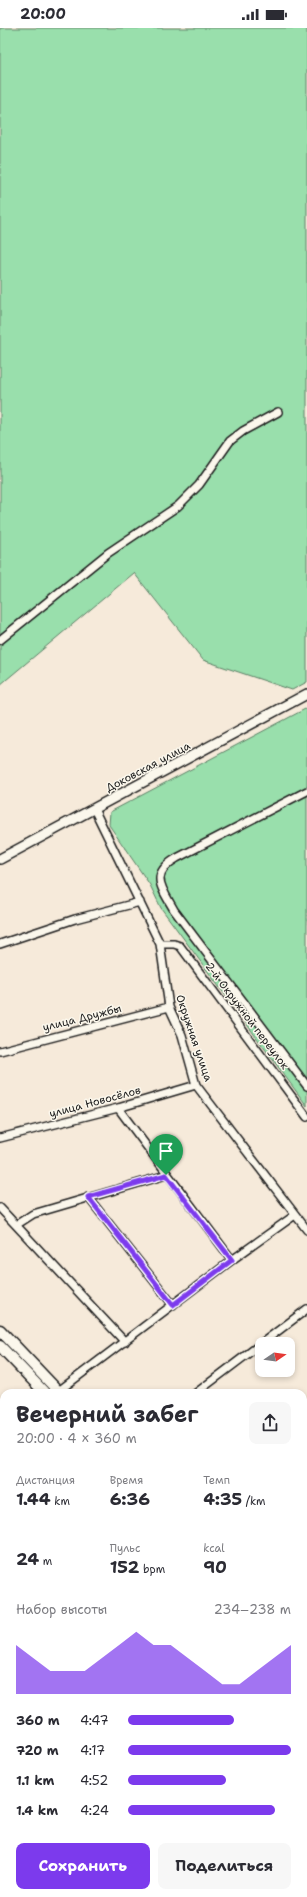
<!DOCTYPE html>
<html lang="ru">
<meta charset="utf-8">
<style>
:root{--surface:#fff;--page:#f7f7f7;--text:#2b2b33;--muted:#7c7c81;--accent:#7c3aed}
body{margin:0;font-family:"Shantell Sans",sans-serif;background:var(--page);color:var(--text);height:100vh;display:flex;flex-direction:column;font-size:15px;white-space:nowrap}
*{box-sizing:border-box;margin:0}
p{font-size:13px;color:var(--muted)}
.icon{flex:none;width:22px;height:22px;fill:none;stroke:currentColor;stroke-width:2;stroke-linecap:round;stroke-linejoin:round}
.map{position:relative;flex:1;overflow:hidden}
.drawer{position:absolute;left:0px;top:1361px;width:307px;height:508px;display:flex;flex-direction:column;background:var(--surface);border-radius:12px 12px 0 0;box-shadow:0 2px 6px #0003}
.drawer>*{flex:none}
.needle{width:26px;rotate:77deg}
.controls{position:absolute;left:255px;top:1309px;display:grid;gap:8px}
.controls a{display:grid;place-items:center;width:40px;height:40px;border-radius:8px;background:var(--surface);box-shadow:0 2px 6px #0003;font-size:20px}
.pin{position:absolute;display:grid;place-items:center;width:34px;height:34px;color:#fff;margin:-41px -17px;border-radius:50% 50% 50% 0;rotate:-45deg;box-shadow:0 0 4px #0007}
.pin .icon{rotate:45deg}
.round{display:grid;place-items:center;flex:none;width:42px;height:42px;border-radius:8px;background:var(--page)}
.summary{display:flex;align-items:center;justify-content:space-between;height:68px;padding:0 16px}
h1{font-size:22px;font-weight:700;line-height:30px}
.stats{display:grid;grid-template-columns:repeat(3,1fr);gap:6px;height:68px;padding:4px 16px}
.stats div{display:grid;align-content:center}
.stats b{font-size:17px;font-weight:700}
.stats small{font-size:11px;font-weight:400}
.stats p{font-size:11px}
.chart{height:112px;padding:8px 16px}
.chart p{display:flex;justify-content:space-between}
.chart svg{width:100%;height:72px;margin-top:4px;fill:var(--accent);opacity:.7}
.button{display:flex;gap:8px;margin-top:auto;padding:8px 16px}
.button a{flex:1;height:46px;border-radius:8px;background:var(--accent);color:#fff;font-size:16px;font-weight:700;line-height:46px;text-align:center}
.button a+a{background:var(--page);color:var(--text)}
ul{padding:0 16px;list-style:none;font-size:13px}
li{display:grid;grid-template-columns:64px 48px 1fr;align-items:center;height:30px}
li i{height:10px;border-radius:5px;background:var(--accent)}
.status{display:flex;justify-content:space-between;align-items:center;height:28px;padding:0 20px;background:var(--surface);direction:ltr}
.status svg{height:11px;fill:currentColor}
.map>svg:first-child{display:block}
.green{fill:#99dfac;stroke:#5a7e64}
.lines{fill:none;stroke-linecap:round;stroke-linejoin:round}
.minor-casing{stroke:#1c1c1c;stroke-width:10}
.tertiary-casing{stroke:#1c1c1c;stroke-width:12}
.secondary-casing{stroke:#1c1c1c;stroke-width:13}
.minor{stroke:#fbf7ec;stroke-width:7}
.tertiary{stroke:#fbf7ec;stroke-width:9}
.secondary{stroke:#fbf7ec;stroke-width:10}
.route-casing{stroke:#fff;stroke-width:8}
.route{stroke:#7c3aed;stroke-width:5}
.labels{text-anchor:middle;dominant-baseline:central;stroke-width:3;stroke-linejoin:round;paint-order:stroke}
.street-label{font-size:11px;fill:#1c1c1c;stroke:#fbf7ec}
</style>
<div class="status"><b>20:00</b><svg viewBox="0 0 49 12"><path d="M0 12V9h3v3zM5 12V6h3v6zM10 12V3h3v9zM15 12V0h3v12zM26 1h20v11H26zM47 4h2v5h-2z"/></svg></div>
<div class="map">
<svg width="307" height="1869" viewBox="0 0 307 1869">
<rect width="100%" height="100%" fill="#f6eada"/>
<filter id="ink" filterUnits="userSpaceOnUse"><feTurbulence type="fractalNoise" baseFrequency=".025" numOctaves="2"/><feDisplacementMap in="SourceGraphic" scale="8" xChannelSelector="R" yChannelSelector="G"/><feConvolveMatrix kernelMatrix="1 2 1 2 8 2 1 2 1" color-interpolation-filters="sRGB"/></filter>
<g filter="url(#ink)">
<!-- green -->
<path class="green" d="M0 0H307V654L292 662 203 632 134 545 0 657Z
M307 680V1078L161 880 150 857 109 797 110 784Z"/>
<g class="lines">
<defs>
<path id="minor" d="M0 612 108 525 178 478 199 457 230 413 243 403 278 384
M307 763 177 830C149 846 161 859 174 882L307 1058
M94 781 160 916 169 979 182 1007 196 1057 307 1202
M0 916 75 891 140 874
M160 916H174L180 918 307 1089
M0 1023 169 979
M118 1080 232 1232
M0 1110 118 1080 196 1057
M88 1169 173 1277
M0 1180 125 1314
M16 1197 33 1186 166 1147
M56 1365 232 1232 295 1187
M196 1365 307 1281
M0 1408 4 1404
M0 1426 4 1432
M0 1517 4 1513
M0 1590 4 1595
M303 1676 307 1673
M0 1722 4 1727
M303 1775H307
M303 1799 307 1804
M112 1865 116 1869
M224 1865 227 1869
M85 1869 89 1865"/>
<path id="tertiary" d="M0 831 307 666"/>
<path id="secondary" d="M0 1302 60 1365
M0 1318 45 1365
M303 1617 307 1621
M303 1636 307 1640"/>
</defs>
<!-- minor casing -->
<use href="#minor" class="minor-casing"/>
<!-- tertiary casing -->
<use href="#tertiary" class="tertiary-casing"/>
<!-- secondary casing -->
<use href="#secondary" class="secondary-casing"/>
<!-- minor -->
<use href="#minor" class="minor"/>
<!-- tertiary -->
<use href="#tertiary" class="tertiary"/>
<!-- secondary -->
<use href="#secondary" class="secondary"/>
</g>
</g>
<g class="lines" filter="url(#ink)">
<defs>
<path id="route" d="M166 1147 232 1232 173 1277 88 1169Z"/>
</defs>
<!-- route casing -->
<use href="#route" class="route-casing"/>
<!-- route -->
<use href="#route" class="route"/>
</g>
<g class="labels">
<!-- street labels -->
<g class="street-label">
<text transform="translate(148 739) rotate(-28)">Доковская улица</text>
<text transform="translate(247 988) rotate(53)">2-й Окружной переулок</text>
<text transform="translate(82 990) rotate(-14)">улица Дружбы</text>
<text transform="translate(194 1010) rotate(71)">Окружная улица</text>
<text transform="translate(95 1074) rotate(-15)">улица Новосёлов</text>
</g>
</g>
</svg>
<div class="controls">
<a><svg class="needle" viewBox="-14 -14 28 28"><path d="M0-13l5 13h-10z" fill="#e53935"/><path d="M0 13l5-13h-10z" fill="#7c7c81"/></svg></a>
</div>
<div class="pin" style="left:166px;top:1147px;background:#1e9e55"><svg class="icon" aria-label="arrive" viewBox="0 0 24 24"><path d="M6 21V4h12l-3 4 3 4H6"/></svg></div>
<section class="drawer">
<div class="summary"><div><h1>Вечерний забег</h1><p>20:00 · 4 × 360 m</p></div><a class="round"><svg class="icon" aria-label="share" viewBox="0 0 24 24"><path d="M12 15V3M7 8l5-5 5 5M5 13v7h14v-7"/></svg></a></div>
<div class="stats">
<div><p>Дистанция</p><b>1.44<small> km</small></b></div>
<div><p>Время</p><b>6:36</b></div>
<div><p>Темп</p><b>4:35<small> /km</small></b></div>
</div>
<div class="stats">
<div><b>24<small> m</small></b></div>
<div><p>Пульс</p><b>152<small> bpm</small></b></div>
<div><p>kcal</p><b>90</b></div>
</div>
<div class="chart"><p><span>Набор высоты</span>234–238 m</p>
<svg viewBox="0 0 160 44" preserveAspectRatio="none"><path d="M0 44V14L10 22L20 30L30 30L40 30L50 22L60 14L70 6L80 14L90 14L100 22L110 30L120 38L130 38L140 30L150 22L160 14V44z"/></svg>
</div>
<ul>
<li><b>360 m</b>4:47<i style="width:65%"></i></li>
<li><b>720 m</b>4:17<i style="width:100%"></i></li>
<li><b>1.1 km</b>4:52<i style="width:60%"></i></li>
<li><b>1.4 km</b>4:24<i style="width:90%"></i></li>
</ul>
<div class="button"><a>Сохранить</a><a>Поделиться</a></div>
</section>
</div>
